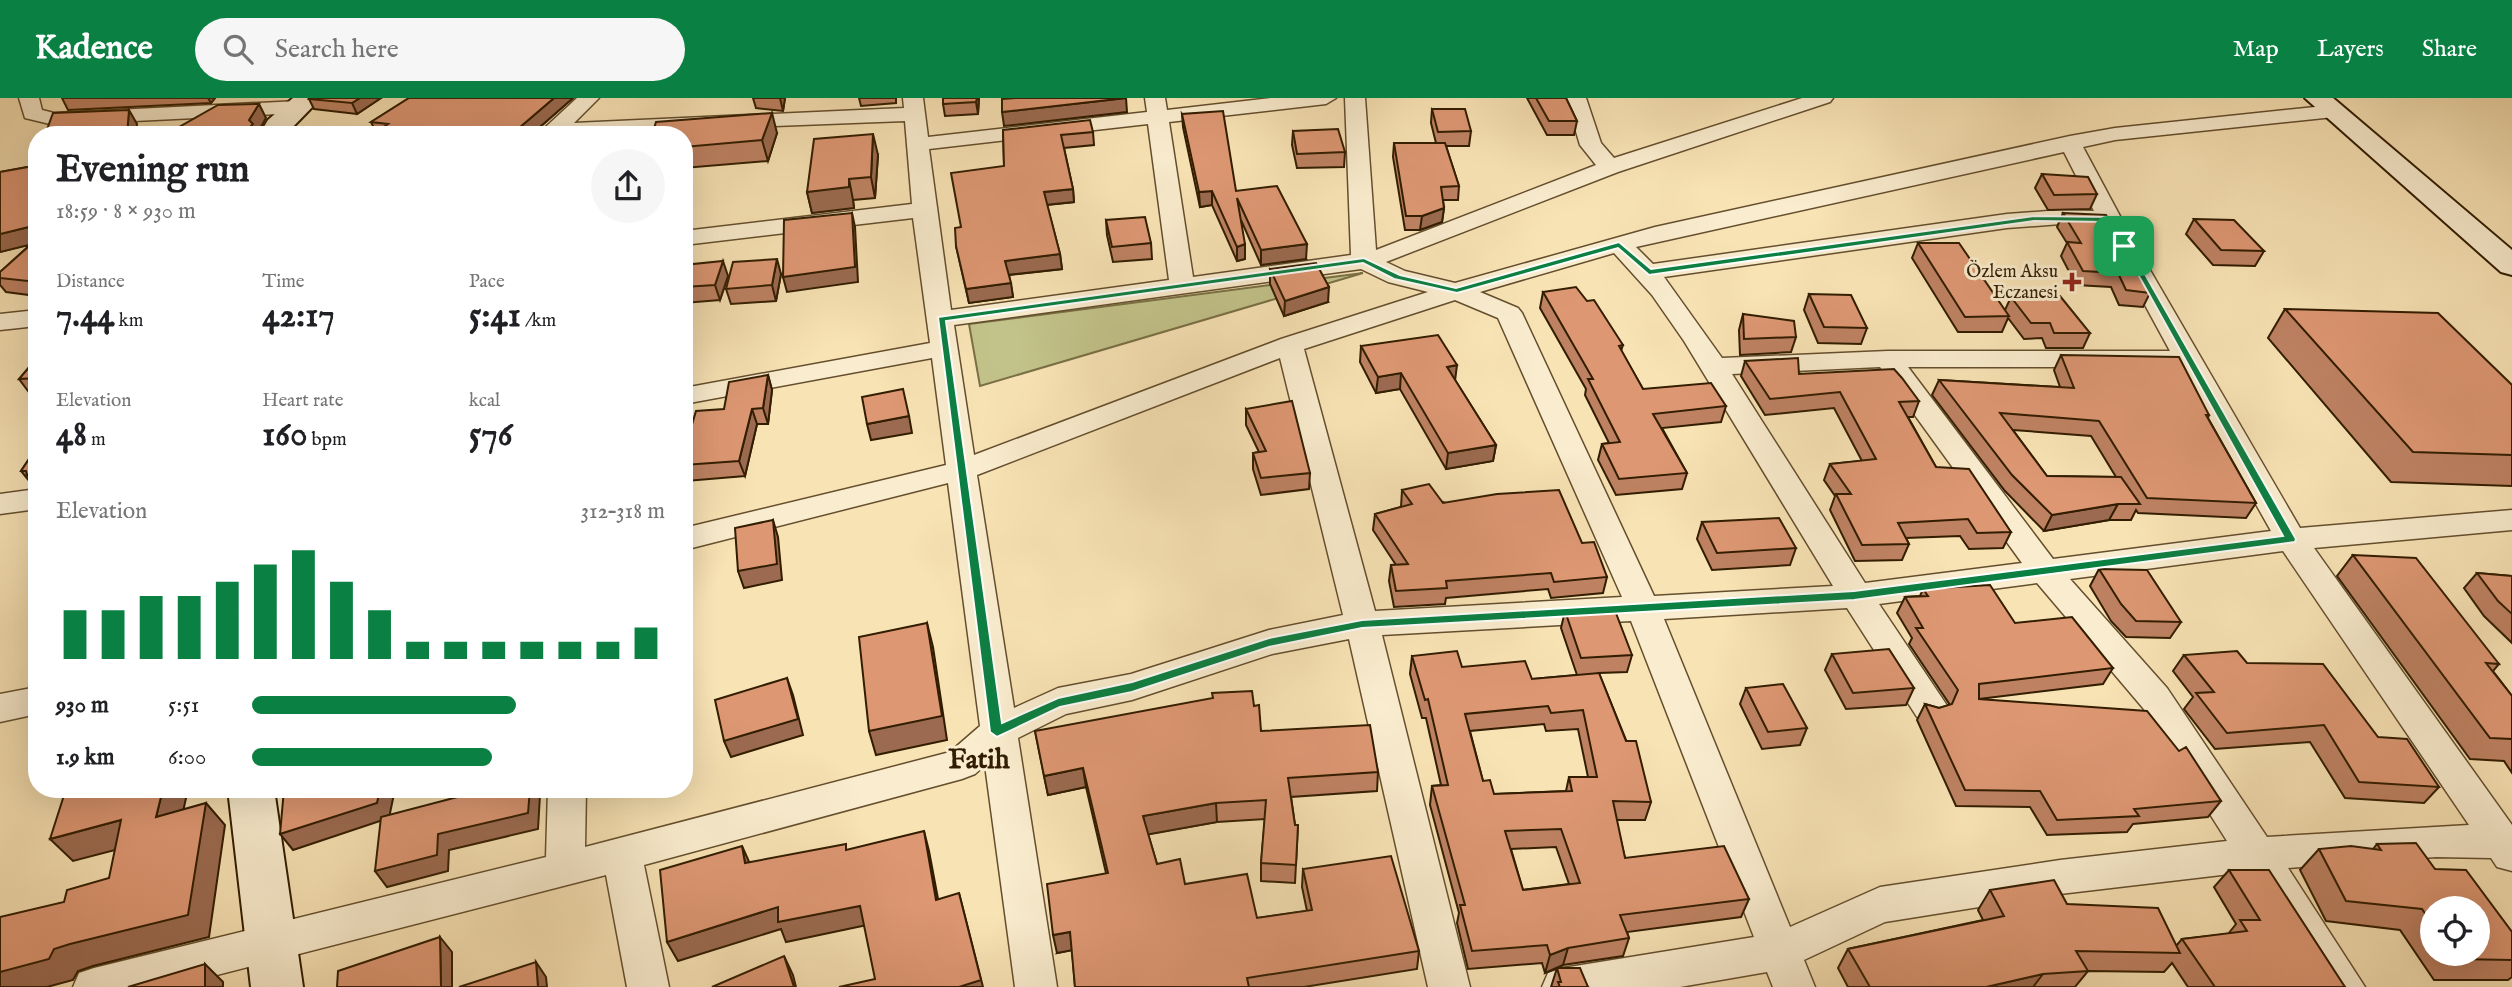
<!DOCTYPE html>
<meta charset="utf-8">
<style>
:root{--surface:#fff;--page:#f6f6f6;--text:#202124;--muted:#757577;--accent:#0b8043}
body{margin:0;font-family:"IM FELL English",serif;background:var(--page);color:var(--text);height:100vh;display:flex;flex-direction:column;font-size:26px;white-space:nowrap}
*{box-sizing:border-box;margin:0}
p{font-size:23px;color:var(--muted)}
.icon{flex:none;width:38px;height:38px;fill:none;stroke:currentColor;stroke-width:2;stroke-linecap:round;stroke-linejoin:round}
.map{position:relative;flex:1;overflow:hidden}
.side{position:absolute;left:28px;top:28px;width:665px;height:672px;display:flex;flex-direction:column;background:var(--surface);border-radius:28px;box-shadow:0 7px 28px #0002}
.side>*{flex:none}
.tools{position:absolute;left:2420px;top:798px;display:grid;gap:14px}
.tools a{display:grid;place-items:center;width:70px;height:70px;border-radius:50%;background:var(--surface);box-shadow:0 7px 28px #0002;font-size:35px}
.pin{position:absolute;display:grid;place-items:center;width:60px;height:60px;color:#fff;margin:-30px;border-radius:14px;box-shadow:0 4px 10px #0006}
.round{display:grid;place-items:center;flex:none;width:74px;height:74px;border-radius:37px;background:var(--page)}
.headline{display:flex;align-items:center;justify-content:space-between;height:119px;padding:0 28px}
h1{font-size:38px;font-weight:700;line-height:52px}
.metrics{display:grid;grid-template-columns:repeat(3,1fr);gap:10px;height:119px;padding:7px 28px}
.metrics div{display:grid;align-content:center}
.metrics b{font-size:35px;font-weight:700}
.metrics small{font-size:19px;font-weight:400}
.metrics p{font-size:19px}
.chart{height:196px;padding:14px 28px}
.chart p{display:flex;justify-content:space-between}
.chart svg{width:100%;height:126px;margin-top:7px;stroke:var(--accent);stroke-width:6}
ul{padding:0 28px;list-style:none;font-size:23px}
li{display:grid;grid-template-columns:112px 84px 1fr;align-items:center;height:52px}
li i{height:18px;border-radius:9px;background:var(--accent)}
header{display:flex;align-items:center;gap:42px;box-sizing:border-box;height:98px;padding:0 35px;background:var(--accent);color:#fff}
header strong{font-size:33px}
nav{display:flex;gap:38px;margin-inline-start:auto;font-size:24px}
.search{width:490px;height:63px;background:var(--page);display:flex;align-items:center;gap:18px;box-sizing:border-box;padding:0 24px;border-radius:38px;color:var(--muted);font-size:26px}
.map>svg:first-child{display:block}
.green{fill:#c2c38a;stroke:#7a7045;stroke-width:2}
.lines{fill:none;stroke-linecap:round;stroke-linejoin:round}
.street-casing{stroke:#644e2d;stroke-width:3}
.secondary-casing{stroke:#321d00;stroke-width:4}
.street{fill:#faedcf;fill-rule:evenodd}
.secondary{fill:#faedcf;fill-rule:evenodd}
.wall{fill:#be8263;stroke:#321d00;stroke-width:2;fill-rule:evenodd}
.shaded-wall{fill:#9b6a50;stroke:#321d00;stroke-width:2}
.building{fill:#dd9773;stroke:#321d00;stroke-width:2;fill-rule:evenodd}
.route{fill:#0b8043;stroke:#fff;stroke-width:2;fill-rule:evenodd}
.poi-dot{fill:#8f2418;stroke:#faedcf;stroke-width:2.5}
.labels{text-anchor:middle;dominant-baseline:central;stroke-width:6;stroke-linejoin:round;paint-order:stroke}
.far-poi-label{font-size:18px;fill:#321d00;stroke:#faedcf;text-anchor:end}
.district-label{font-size:28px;font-weight:bold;fill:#321d00;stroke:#faedcf}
</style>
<header>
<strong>Kadence</strong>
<div class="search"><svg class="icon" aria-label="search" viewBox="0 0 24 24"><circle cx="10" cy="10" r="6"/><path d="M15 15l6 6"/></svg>Search here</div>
<nav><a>Map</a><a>Layers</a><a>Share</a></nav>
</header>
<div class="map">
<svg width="2512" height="889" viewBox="0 0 2512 889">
<rect width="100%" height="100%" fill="#f8e3b5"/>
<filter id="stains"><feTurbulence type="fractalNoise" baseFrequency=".00286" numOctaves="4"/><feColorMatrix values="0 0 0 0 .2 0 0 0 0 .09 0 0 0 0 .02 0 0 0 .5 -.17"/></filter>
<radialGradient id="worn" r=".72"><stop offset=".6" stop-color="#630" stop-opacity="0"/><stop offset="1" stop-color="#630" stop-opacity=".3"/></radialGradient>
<!-- green -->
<path class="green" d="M1363 175 980 288 969 226Z"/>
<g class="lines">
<defs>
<path id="street" d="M19 0H39L42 12 54 15 298 3 308 9 298 15 54 27 25 20Z
M577 0H599L574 25 904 10 903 0H923L928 39 1147 14 1145 0H1165L1167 12 1271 0H1336L1326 6 1169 24 1193 179 1351 157 1345 0H1365L1376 152 1596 67 1580 47 1566 0H1586L1601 45 1614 60 1802 0H1833L1830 4 1618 74 1386 164 1405 173 1455 185 1655 129 2070 38 2115 30 2334 7 2341 9 2344 13 2341 17 2334 19 2115 42 2083 49 2136 148 2300 430 2512 412V432L2314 450 2512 727V773L2497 769 2491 760 2436 759 2288 770 2365 889H2320L2247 774 2060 796 1885 824 1804 862 1815 889H1773L1767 874 1680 889H1542L1548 875 1563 870 1754 839 1631 523 1382 537 1470 889H1428L1349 541 1272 556 1132 602 1066 616 1018 640 1057 889H1015L985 667 975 676 962 681 644 767 669 889H627L606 777 170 889H73L79 875 94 870 546 759 548 691H586L585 749 950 654 980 628 948 385 684 452V430L946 367 932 260 684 306V290L930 245 913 120 684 147V133L912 106 905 23 537 37ZM1148 26 1169 182 951 212 929 51ZM2064 54 2094 113 2061 112 2007 116 1653 166 1636 149ZM2061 126 2102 128 2170 253H1888L1722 260 1664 179 2007 130ZM1614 155 1652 197 1684 243 1833 488 1654 498 1522 215 1518 210 1480 194ZM1361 171 1388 184 1428 194 1281 241 974 357 954 227ZM1455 202 1498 220 1622 499 1375 513 1304 251ZM1280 260 1343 517 1269 532 1131 576 1058 590 1014 610 977 377ZM1880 269 2022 465 1865 485 1732 276ZM1908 269H2179L2271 433 2053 461ZM2283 453 2469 727 2267 739 2167 590 2070 481ZM2037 485 2143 610 2227 743 2060 762 1880 789 1790 829 1664 521 1847 510 1917 619 1930 623 1943 619 1948 609 1879 506Z
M37 212V228L0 232V216Z
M37 391V411L0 416V396Z
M37 589V616L0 624V596Z"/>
<path id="secondary" d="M293 0H321L285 37H259L268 22Z
M2305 0H2333L2512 152V177L2501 174Z
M228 691H274L303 889H251Z"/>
</defs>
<!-- street casing -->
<use href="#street" class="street-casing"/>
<!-- secondary casing -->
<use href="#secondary" class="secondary-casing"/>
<!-- street -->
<use href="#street" class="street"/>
<!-- secondary -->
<use href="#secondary" class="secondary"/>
</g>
<!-- wall -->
<path class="wall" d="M62 0H215L211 5 68 12Z
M381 0 357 16 314 11 309 1Z
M409 0H573L532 36V37H372L376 34 371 24Z
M753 0H785L783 13 756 10Z
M859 0H896V5L861 8Z
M979 0 978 16 945 18 943 6Z
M1527 0H1566L1577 23 1574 37H1547Z
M1432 11 1471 33 1469 48H1446L1459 88 1458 102H1443L1444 110 1442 124 1420 132H1405L1393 59 1394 45H1436L1431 25Z
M1182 16 1236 93 1306 161 1261 167 1241 122 1245 161 1237 163 1212 107 1200 109 1183 29Z
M1003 32 1093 34 1094 47 1064 50 1073 91 1074 104 1047 107 1060 156 1062 171 1009 177 1013 199 969 205 956 148 961 129 1004 68Z
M1293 33 1345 54 1344 69 1297 70 1292 47Z
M777 35 768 63 684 70V37Z
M878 57 875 100 853 102 854 110 812 115 807 94Z
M37 58V198L6 194 0 187V174L31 146 0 154V74L33 68Z
M2042 76 2097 96 2090 111 2048 112 2035 90Z
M2063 115 2150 195 2143 209 2119 207 2111 189 2076 187 2061 158 2067 145 2057 129Z
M2194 121 2264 153 2255 168 2213 167 2186 136Z
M1106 122 1151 145 1152 161 1113 164 1107 137Z
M1918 145 2005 212 2011 199 2090 235 2083 250H2046L2042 240 2024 241 2008 220 2002 234H1958L1912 160Z
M684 167 728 178 720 202 684 205Z
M1270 171 1328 204 1284 218 1270 186Z
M781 176 776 203 731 206 726 191Z
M1543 194 1623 247 1621 253 1643 291 1726 308 1721 324 1662 330 1687 375 1682 391 1616 397 1598 362 1602 346 1609 345 1585 297 1586 291 1540 210Z
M1809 196 1867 230 1861 246 1818 245 1804 212Z
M2285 211 2512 287V388L2391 384 2268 240Z
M1743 216 1796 239 1791 254 1740 257 1739 232Z
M1361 248 1455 282 1496 347 1493 363 1446 371 1400 291 1376 295 1360 264Z
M2061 257 2209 317 2208 320 2256 405 2246 420 2138 415 2136 412 2131 422H2109L2044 433 2005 393 1932 297 1939 282 2060 289 2054 272ZM2013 332 2091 338 2116 379 2047 378Z
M37 260V296L31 297 19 281Z
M1745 263 1919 303 1913 319H1908L1936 369 2011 434 2003 450 1969 451 1960 438 1906 440 1909 446 1902 462 1855 463 1830 412 1835 398 1824 382 1830 366 1862 363 1834 310 1765 317 1741 278Z
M768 277 772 292 768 326H757L745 378 686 383 684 378V353L724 311Z
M1246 311 1310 375 1309 391 1261 397 1253 371V355L1259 354 1246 327Z
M37 349V389H34L21 373Z
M1402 392 1582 445 1607 479 1603 495 1551 500 1548 491 1446 500 1445 506 1394 509 1389 483 1391 467H1396L1373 432 1375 416 1401 409Z
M1702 424 1796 450 1790 467 1712 472 1697 441Z
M2353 457 2499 566 2493 573 2512 598V675L2504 663 2470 661 2337 478Z
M2099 471 2181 524 2170 540 2126 539 2111 523 2090 488Z
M2477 475 2512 478V545L2484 518 2464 490Z
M1923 491 2015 525 2113 570 2103 586 1979 601 2179 653 2221 703 2208 719 2133 726 2127 734 2047 737 2030 709 1956 708 1917 622 1925 606 1939 610 1950 607 1909 546 1912 540 1897 515 1905 499 1920 498Z
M1565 513 1632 557 1627 574 1599 575 1651 704 1645 722H1616L1625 760 1749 801 1741 819 1627 834 1629 840 1623 858 1563 867 1557 870 1588 889H1551L1557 870 1545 875 1542 865 1468 871 1457 825 1459 815 1430 707 1432 688 1441 687 1426 620H1422L1410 576 1412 558 1462 569 1532 581 1577 577 1561 530ZM1544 626 1546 633 1578 631 1588 679H1569L1566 693 1494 696 1483 683 1470 633ZM1556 749 1569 786 1523 792 1511 751Z
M1832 556 1914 590 1906 607 1846 611 1825 572Z
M2184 557 2378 639 2439 689 2424 705 2345 700 2310 644 2215 651 2184 611 2193 599 2173 573Z
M1746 590 1807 630 1800 647 1762 651 1740 606Z
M1254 608 1261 633 1378 674 1377 693 1291 699 1295 727H1298L1295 785 1261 783V765L1265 721 1217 724 1148 736 1157 766 1185 786 1257 820 1307 813 1302 789 1303 771 1419 853 1417 871 1304 889H1075L1072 852 1057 855 1106 775 1086 689 1048 697 1035 633Z
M2377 746 2435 771 2512 834V879L2508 882H2434L2400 832 2326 823 2300 772 2319 751H2373ZM2432 810 2478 856H2432Z
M2229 772 2345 889H2188L2172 865 2164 874 2088 873 2075 889H1848L1838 870 1848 851 1983 822 1978 812 1990 792 2067 806 2176 848 2182 841 2228 836 2236 826 2214 789Z"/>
<!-- shaded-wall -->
<path class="shaded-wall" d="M208 0H215L211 5Z
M360 0H381L357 16 352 5Z
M554 0H573L532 36V37H522L519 30Z
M780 0H785L783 13Z
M977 0H979L978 16 976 4Z
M1126 0 1127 14 1004 28 1002 14Z
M259 6 266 20 258 34 259 37H242L249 22Z
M129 12 137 26 136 37H127Z
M772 15 777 35 768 63 762 42Z
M873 36 878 57 875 100 871 79Z
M849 81 853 102 854 110 812 115 807 94Z
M1073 91 1074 104 1045 107 1044 94Z
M1212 93V107L1200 109 1199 94Z
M1444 110 1442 124 1420 132 1422 118Z
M852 115 855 129 858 184 787 194 783 179Z
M37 127V145L0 154V136Z
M1245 146V161L1237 163V149Z
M1307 146 1306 161 1261 167V152Z
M1060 156 1062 171 1007 177 1005 163Z
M777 161 781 176 776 203 772 187Z
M723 163 728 178 720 202 715 187Z
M1011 185 1013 199 969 205 966 191Z
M1329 189 1328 204 1284 218 1285 203Z
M1457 267 1455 283 1447 269Z
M1401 275 1400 291 1376 295 1378 279Z
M768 277 772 292 768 326 763 310Z
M752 311 757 326 745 378 739 363Z
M909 318 912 335 871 342 867 326Z
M1496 347 1493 363 1446 371 1448 355Z
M37 375V389L27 377Z
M2118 406 2109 422 2044 433 2052 417Z
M773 422 778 439 782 482 744 490 738 473Z
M927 525 933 549 947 642 876 657 869 633Z
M787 580 793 597 803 637 731 659 724 643Z
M1083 670 1086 689 1048 697 1044 678Z
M163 691H188L177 741 156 719Z
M380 691H395L389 720 293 752 280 736Z
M530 691H537L540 697 538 731 449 752 448 773 387 789 375 773 438 736Z
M206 705 225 727 209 839 93 868 78 873 73 882 47 889H0V874Z
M1216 705 1217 724 1145 737 1143 718Z
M121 722 142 745 73 763 50 741Z
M924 733 929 753 942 822 936 802Z
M742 748 751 768 745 765Z
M959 795 983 889H959Z
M860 808 867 827 786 844 781 831 678 863 667 844 778 809Z
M1070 834 1073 852 1057 855 1053 837Z
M440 839 452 854V889H441Z
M1568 850 1563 867 1545 875 1550 857Z
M784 858 793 877 796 889H794Z
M536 864 546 879 547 889H538Z
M205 866 223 884V889H205Z
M2043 876 2033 889H1986Z"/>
<!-- building -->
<path class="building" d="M310 0H360L352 5 309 1Z
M409 0H554L519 30H529L522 37H372L388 26 371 24Z
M943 0H977L976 4 943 6Z
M1016 0H1126L1002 14V1Z
M1536 0H1566L1577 23H1549Z
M259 6 249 22 253 26 242 37H165L218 7Z
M1432 11H1465L1471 33 1438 34Z
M129 12 127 37H45L53 15Z
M1223 13 1236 93 1277 88 1307 146 1261 152 1237 100 1245 146 1237 149 1212 93 1199 94 1182 16Z
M772 15 762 42 684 49V37H652L656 24Z
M1090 22 1093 34 1061 37 1073 91 1044 94 1060 156 1005 163 1011 185 966 191 956 148 955 130 961 129 951 75 1004 68 1003 32Z
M1338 31 1345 54 1297 56 1293 33Z
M873 36 871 79 849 81V89L807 94 814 41Z
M1394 45H1445L1459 88 1441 89 1444 110 1422 118H1406Z
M37 58V127L0 136V74L33 68Z
M2042 76 2088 79 2097 96 2054 97Z
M852 115 855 169 783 179 784 122Z
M2063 115 2106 117 2150 195 2126 192 2118 175 2083 173 2067 144 2081 145Z
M1145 119 1151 145 1112 149 1106 122Z
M2194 121 2234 122 2264 153 2221 152Z
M37 141V184L0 180V174Z
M1918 145H1959L2009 218 1965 219Z
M777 161 772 187 726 191 733 164Z
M723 163 715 187 684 189V167Z
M1316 165 1329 189 1285 203 1270 171Z
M1576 189 1587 203 1594 202 1623 247 1619 248 1643 291 1711 285 1726 308 1653 316 1687 375 1619 381 1602 346 1620 344 1588 281H1593L1543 194Z
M1809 196 1851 197 1867 230 1824 229Z
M2060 198 2090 235H2054L2050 225H2031L2011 199Z
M2285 211 2438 215 2512 287V357L2413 354Z
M1743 216 1794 223 1796 239 1744 241Z
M1438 237 1457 267 1447 269 1496 347 1448 355 1401 275 1378 279 1361 248Z
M2061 257 2179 259 2209 317H2206L2256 405 2147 400 2099 323 2000 315 2047 378 2121 379 2140 406H2118L2052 417 2012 377 1939 282 2074 290Z
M37 260V280L19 281Z
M1798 260 1799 276 1894 271 1902 280 1919 303 1899 304 1936 369 1969 371 2011 434 1977 435 1968 421 1898 425 1909 446 1862 447 1836 396H1851L1830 366 1876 361 1840 294 1770 301 1745 263Z
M768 277 763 310 752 311 739 363 684 367V353L696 313 724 311 729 284Z
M903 291 909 318 867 326 862 299Z
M1292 303 1310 375 1261 380 1253 355 1266 353 1246 311Z
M37 349V375L27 377 26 373H21Z
M1429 386 1443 405 1497 396 1559 392 1582 445 1594 444 1607 479 1554 484 1551 475 1446 483 1447 490 1396 493 1391 467 1408 466 1375 416 1412 406 1402 392Z
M1779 420 1796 450 1717 455 1702 424Z
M773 422 777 466 738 473 735 430Z
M2353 457 2416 460 2499 566 2486 565 2512 598V641L2490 640Z
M2099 471 2147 472 2181 524 2136 523 2121 506Z
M2477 475 2512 478V516L2498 503Z
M1990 487 2015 525 2072 519 2113 570 1979 586V601L2147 613 2179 653 2186 649 2221 703 2134 711 2139 718 2057 722 2040 693 1965 692 1925 606 1939 610 1952 606 1958 592 1916 530H1923L1905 499 1928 498 1923 491Z
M1614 510 1632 557 1581 560 1565 513Z
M927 525 942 618 869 633 859 539Z
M1889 551 1914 590 1853 595 1832 556Z
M1457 553 1462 569 1525 563 1532 581 1599 575 1626 643H1636L1651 704 1613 703 1625 760 1724 748 1749 801 1620 817 1629 840 1568 850 1550 857 1547 847 1472 853 1460 807H1465L1432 688 1448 687 1428 601 1425 602 1412 558ZM1548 608 1551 615 1583 612 1597 679H1569L1572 693 1494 696 1490 682 1483 683 1465 616ZM1561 731 1580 785 1523 792 1505 733Z
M2237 553 2247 565 2323 566 2378 639 2407 641 2439 689 2359 684 2324 627 2227 635 2196 595 2214 594 2184 557Z
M787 580 798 621 724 643 715 602Z
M1783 586 1807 630 1768 634 1746 590Z
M1252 593 1254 608 1259 607 1261 633 1370 627 1378 674 1288 680 1295 727H1298L1296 767 1261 765 1266 702 1216 705 1143 718 1157 766 1180 761 1185 786 1247 776 1257 820 1312 812 1303 771 1391 758 1419 853 1247 880 1249 889H1075L1070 834 1053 837 1047 786 1108 775 1083 670 1044 678 1035 633 1213 600 1212 595Z
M66 691H163L156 719 206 705 188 817 70 846 54 851 49 861 0 874V819L64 804 67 792 109 780 121 722 50 741Z
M284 691H380L377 705 280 736Z
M488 691H530L528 715 438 736 437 757 375 773 381 719Z
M924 733 936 802 959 795 981 882 959 889H839L875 881 860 808 778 824V809L667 844 660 772 742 748 745 765 846 746V752Z
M2416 745 2435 771 2466 772 2512 834V862L2457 861 2453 856H2478V810H2432V826L2422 811 2346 803 2319 751 2351 748 2381 752 2377 746Z
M2229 772H2269L2345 889H2215L2182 841 2247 833 2240 822H2260Z
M2054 782 2067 806 2158 810 2180 855 2076 853 2088 873 2043 876 1986 889H1870L1848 851 2004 818 1990 792Z
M440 839 441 889H337L338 873Z
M784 858 794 889H712Z
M536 864 538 889H459Z
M205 866V889H128Z
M1557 870H1580L1588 889H1560L1558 884H1561Z"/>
<!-- route -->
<path class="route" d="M2034 118 2115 119 2129 148 2296 441 2295 444 1854 502 1362 530 1269 549 1132 594 1060 609 997 639 990 634 938 219 1364 160 1400 177 1456 190 1619 144 1651 171ZM2034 123 2109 124 2283 438 1854 493 1362 522 1269 540 1132 584 1058 600 1002 625 946 223 1363 165 1394 181 1457 195 1618 150 1649 177Z"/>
<!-- markers -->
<path class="poi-dot" d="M2068.5 173.5h7v7h7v7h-7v7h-7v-7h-7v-7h7z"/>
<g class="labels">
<!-- far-poi labels -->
<g class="far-poi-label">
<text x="2058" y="174">Özlem Aksu<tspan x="2058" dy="21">Eczanesi</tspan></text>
</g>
<!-- district labels -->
<g class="district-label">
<text x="979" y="662">Fatih</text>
</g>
</g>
<rect width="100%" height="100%" filter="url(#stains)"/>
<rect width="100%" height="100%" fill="url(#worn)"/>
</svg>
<div class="tools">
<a><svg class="icon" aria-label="locate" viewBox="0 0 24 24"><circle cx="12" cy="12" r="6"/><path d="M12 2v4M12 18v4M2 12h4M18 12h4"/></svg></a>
</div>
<div class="pin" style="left:2124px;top:148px;background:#1e9e55"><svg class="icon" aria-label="arrive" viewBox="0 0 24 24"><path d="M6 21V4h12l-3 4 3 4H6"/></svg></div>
<section class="side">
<div class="headline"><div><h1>Evening run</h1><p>18:59 · 8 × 930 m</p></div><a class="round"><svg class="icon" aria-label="share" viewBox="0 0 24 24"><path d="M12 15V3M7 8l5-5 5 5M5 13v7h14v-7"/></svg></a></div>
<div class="metrics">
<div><p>Distance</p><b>7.44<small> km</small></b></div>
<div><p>Time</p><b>42:17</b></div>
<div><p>Pace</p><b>5:41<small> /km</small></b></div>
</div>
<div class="metrics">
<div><p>Elevation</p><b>48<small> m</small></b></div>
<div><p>Heart rate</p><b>160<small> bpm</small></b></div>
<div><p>kcal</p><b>576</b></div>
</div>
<div class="chart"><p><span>Elevation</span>312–318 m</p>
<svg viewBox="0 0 160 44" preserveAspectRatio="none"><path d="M5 44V27M15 44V27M25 44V22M35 44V22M45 44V17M55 44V11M65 44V6M75 44V17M85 44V27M95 44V38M105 44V38M115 44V38M125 44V38M135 44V38M145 44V38M155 44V33"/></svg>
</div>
<ul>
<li><b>930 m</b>5:51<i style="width:64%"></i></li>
<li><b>1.9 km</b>6:00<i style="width:58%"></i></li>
</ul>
</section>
</div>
